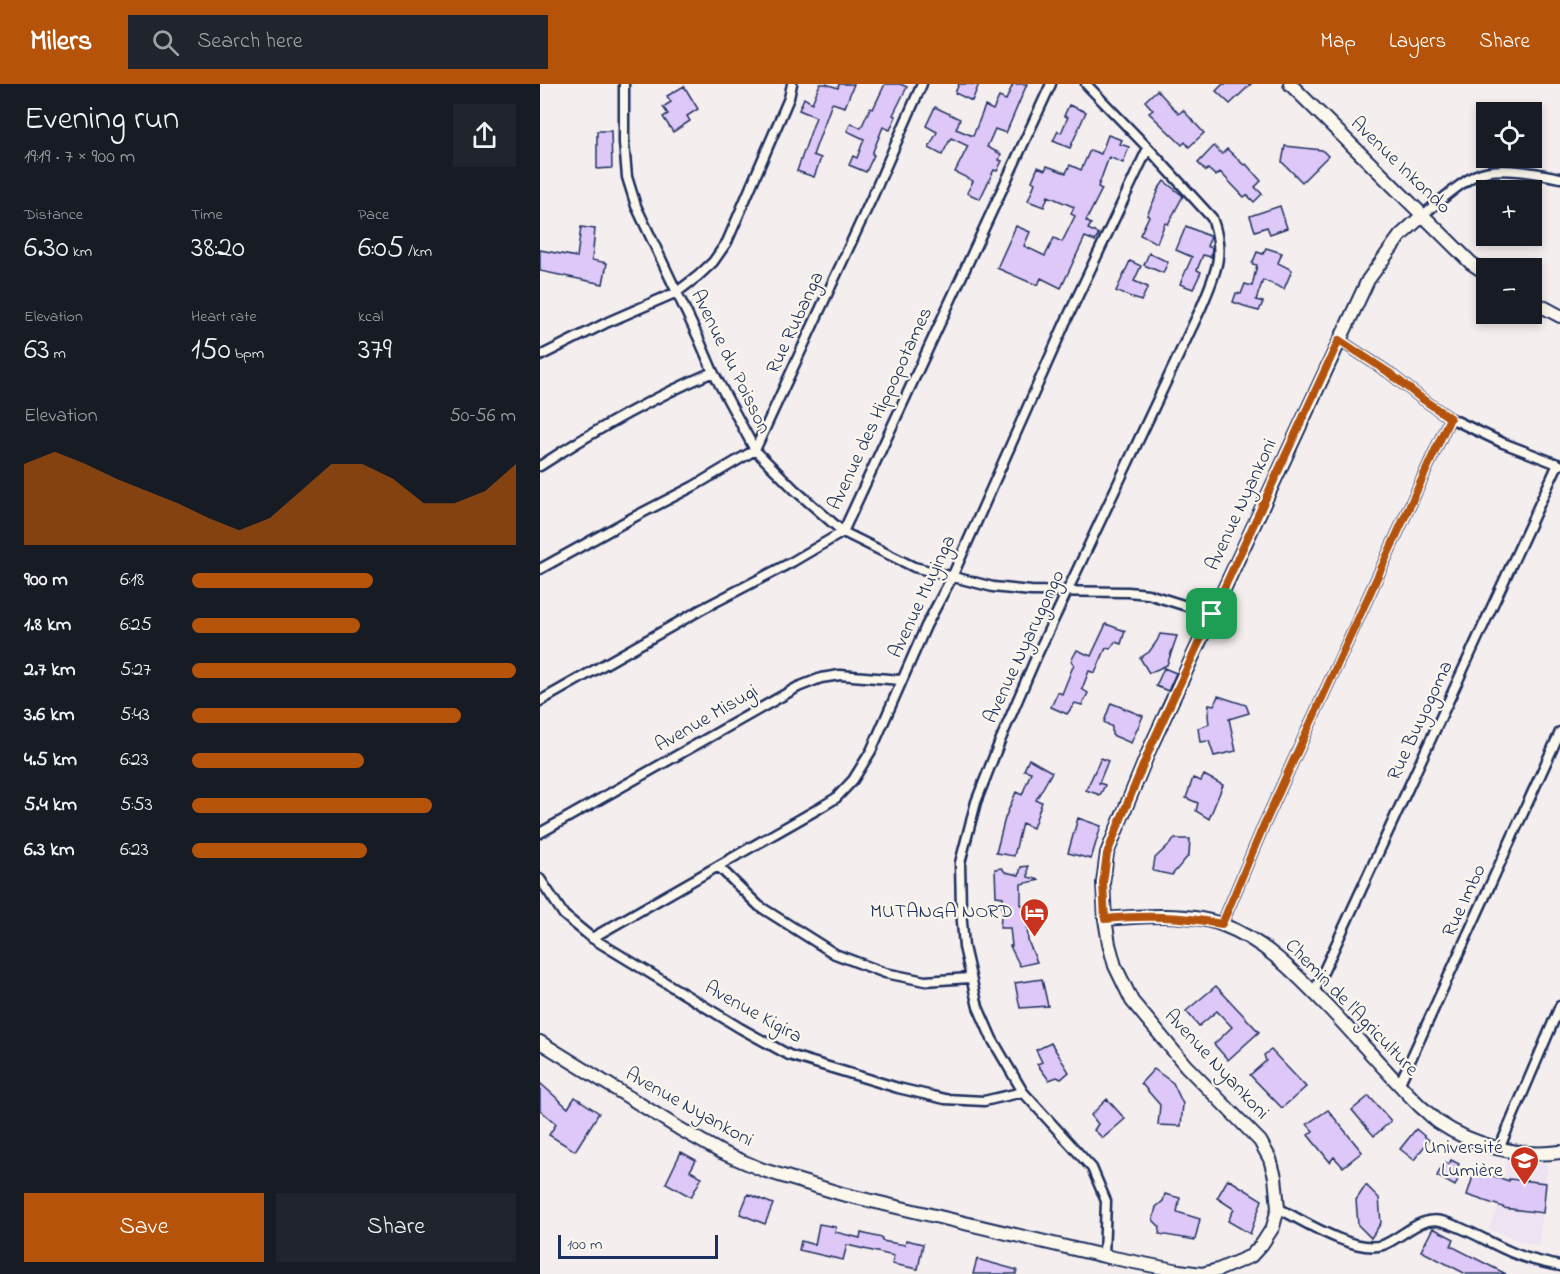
<!DOCTYPE html>
<meta charset="utf-8">
<style>
:root{--surface:#171b24;--page:#20242c;--text:#f1f3f6;--muted:#9ea1a6;--accent:#b45309}
body{margin:0;font-family:"Indie Flower",sans-serif;background:var(--page);color:var(--text);height:100vh;display:flex;flex-direction:column;font-size:22px;white-space:nowrap}
*{box-sizing:border-box;margin:0}
p{font-size:20px;color:var(--muted)}
.icon{flex:none;width:33px;height:33px;fill:none;stroke:currentColor;stroke-width:2;stroke-linecap:round;stroke-linejoin:round}
.map{position:relative;flex:1;overflow:hidden}
.panel{display:flex;flex-direction:column;background:var(--surface);width:540px}
.panel>*{flex:none}
.buttons{position:absolute;left:936px;top:18px;display:grid;gap:12px}
.buttons a{display:grid;place-items:center;width:66px;height:66px;border-radius:0px;background:var(--surface);box-shadow:0 3px 9px #0003;font-size:30px}
.scale{position:absolute;left:18px;bottom:15px;width:160px;box-sizing:border-box;padding-left:6px;border:3px solid #1b2f5e;border-top:0;font-size:16px;line-height:21px;white-space:nowrap;color:#1b2f5e;-webkit-text-stroke:4px #fbf7ec;paint-order:stroke}
.pin{position:absolute;display:grid;place-items:center;width:51px;height:51px;color:#fff;margin:-26px;border-radius:12px;box-shadow:0 3px 9px #0006}
.round{display:grid;place-items:center;flex:none;width:63px;height:63px;border-radius:0px;background:var(--page)}
.head{display:flex;align-items:center;justify-content:space-between;height:102px;padding:0 24px}
h1{font-size:33px;font-weight:600;line-height:45px}
.stats{display:grid;grid-template-columns:repeat(3,1fr);gap:9px;height:102px;padding:6px 24px}
.stats div{display:grid;align-content:center}
.stats b{font-size:30px;font-weight:600}
.stats small{font-size:16px;font-weight:400}
.stats p{font-size:16px}
.chart{height:168px;padding:12px 24px}
.chart p{display:flex;justify-content:space-between}
.chart svg{width:100%;height:108px;margin-top:6px;fill:var(--accent);opacity:.7}
.cta{display:flex;gap:12px;margin-top:auto;padding:12px 24px}
.cta a{flex:1;height:69px;border-radius:0px;background:var(--accent);color:#fff;font-size:24px;font-weight:600;line-height:69px;text-align:center}
.cta a+a{background:var(--page);color:var(--text)}
ul{padding:0 24px;list-style:none;font-size:20px}
li{display:grid;grid-template-columns:96px 72px 1fr;align-items:center;height:45px}
li i{height:15px;border-radius:8px;background:var(--accent)}
header{display:flex;align-items:center;gap:36px;box-sizing:border-box;height:84px;padding:0 30px;background:var(--accent);color:#fff}
header strong{font-size:28px}
nav{display:flex;gap:33px;margin-inline-start:auto;font-size:21px}
.search{width:420px;height:54px;background:var(--page);display:flex;align-items:center;gap:15px;box-sizing:border-box;padding:0 21px;border-radius:0px;color:var(--muted);font-size:22px}
main{display:flex;flex:1;min-height:0}
.map>svg:first-child{display:block}
.built{fill:#eee3f1}
.building{fill:#ddc8f8;stroke:#1b2f5e;stroke-width:1.5}
.lines{fill:none;stroke-linecap:round;stroke-linejoin:round}
.street-casing{stroke:#1b2f5e;stroke-width:13}
.secondary-casing{stroke:#1b2f5e;stroke-width:16}
.street{stroke:#fbf7ec;stroke-width:8}
.secondary{stroke:#fbf7ec;stroke-width:12}
.route-casing{stroke:#fff;stroke-width:12}
.route{stroke:#b45309;stroke-width:8}
.labels{text-anchor:middle;dominant-baseline:central;stroke-width:4.5;stroke-linejoin:round;paint-order:stroke}
.street-label{font-size:20px;fill:#1b2f5e;stroke:#fbf7ec}
.poi-label{font-size:20px;fill:#1b2f5e;stroke:#fbf7ec;text-anchor:end}
</style>
<header>
<strong>Milers</strong>
<div class="search"><svg class="icon" aria-label="search" viewBox="0 0 24 24"><circle cx="10" cy="10" r="6"/><path d="M15 15l6 6"/></svg>Search here</div>
<nav><a>Map</a><a>Layers</a><a>Share</a></nav>
</header>
<main>
<section class="panel">
<div class="head"><div><h1>Evening run</h1><p>19:19 · 7 × 900 m</p></div><a class="round"><svg class="icon" aria-label="share" viewBox="0 0 24 24"><path d="M12 15V3M7 8l5-5 5 5M5 13v7h14v-7"/></svg></a></div>
<div class="stats">
<div><p>Distance</p><b>6.30<small> km</small></b></div>
<div><p>Time</p><b>38:20</b></div>
<div><p>Pace</p><b>6:05<small> /km</small></b></div>
</div>
<div class="stats">
<div><p>Elevation</p><b>63<small> m</small></b></div>
<div><p>Heart rate</p><b>150<small> bpm</small></b></div>
<div><p>kcal</p><b>379</b></div>
</div>
<div class="chart"><p><span>Elevation</span>50–56 m</p>
<svg viewBox="0 0 160 44" preserveAspectRatio="none"><path d="M0 44V11L10 6L20 11L30 17L40 22L50 27L60 33L70 38L80 33L90 22L100 11L110 11L120 17L130 27L140 27L150 22L160 11V44z"/></svg>
</div>
<ul>
<li><b>900 m</b>6:18<i style="width:56%"></i></li>
<li><b>1.8 km</b>6:25<i style="width:52%"></i></li>
<li><b>2.7 km</b>5:27<i style="width:100%"></i></li>
<li><b>3.6 km</b>5:43<i style="width:83%"></i></li>
<li><b>4.5 km</b>6:23<i style="width:53%"></i></li>
<li><b>5.4 km</b>5:53<i style="width:74%"></i></li>
<li><b>6.3 km</b>6:23<i style="width:54%"></i></li>
</ul>
<div class="cta"><a>Save</a><a>Share</a></div>
</section>
<div class="map">
<svg width="1020" height="1190" viewBox="0 0 1020 1190">
<rect width="100%" height="100%" fill="#f5eeee"/>
<filter id="ink" filterUnits="userSpaceOnUse"><feTurbulence type="fractalNoise" baseFrequency=".0167" numOctaves="2"/><feDisplacementMap in="SourceGraphic" scale="12" xChannelSelector="R" yChannelSelector="G"/><feConvolveMatrix kernelMatrix="1 2 1 2 8 2 1 2 1" color-interpolation-filters="sRGB"/></filter>
<g filter="url(#ink)">
<!-- built -->
<path class="built" d="M967 1074 1008 1080 999 1163 948 1145 958 1123Z"/>
<!-- building -->
<path class="building" d="M280 0H286L298 4 299 0H314L305 23 292 19 273 71 281 74 274 93 257 87 276 33 259 26 264 14 272 19Z
M345 0H360L367 3 353 31 356 32 350 46 343 43 332 70 334 71 326 88 309 81 313 72 317 74 324 55 307 47 311 39 321 44 330 24 333 25Z
M419 0H439L432 17 415 9Z
M473 0H487L466 49 455 45 447 63 461 70 459 76 462 77 457 87 454 86 440 115 427 109 433 97 415 88 428 62 411 54 402 71 389 64 397 48 386 42 395 23 420 35 416 45 433 52 445 22 453 26 459 13 466 16Z
M683 0H711L690 20 676 7Z
M144 2 158 25 147 32 150 37 133 48 123 33 128 30 123 23 131 18 127 12Z
M617 6 639 30 643 26 664 49 649 63 645 58 642 61 609 29 613 26 605 17Z
M529 21 546 28 530 64 513 57 518 47 521 49 528 33 524 32Z
M57 47H71L72 84 57 85Z
M568 51 582 56 580 60 589 63 583 79 569 73 558 103 562 105 546 137 551 140 548 145 559 150 555 157 545 153 521 204 501 194 498 201 489 198 457 184 476 142 490 148 484 162 505 172 514 154 522 158 535 132 531 130 534 123 508 112 504 123 488 117 495 99 492 97 498 83 505 86 507 82 526 89 530 81 541 86 550 66 561 70Z
M674 62 682 70 687 65 704 81 706 80 721 97 715 103 722 110 714 118 707 111 704 113 680 88 676 92 668 85 666 87 658 79Z
M745 62 782 66 788 72 762 98 742 78Z
M624 97 643 112 628 140 625 139 617 159 600 151 609 132 607 131 618 108 617 107Z
M740 122 747 144 730 150 727 143 715 147 710 132Z
M646 142 671 153 667 162 672 164 671 173 663 171 657 186 661 188 653 205 640 200 652 173 636 166Z
M41 143 55 145 52 176 67 179 63 200 0 187V166L37 173Z
M726 164 742 169 738 179 752 186 744 205 723 196 716 216 723 218 719 227 707 224V223L693 218 696 209 701 210 705 200 712 202 717 181 712 180 717 168 723 170Z
M609 169 628 178 623 189 604 181Z
M590 177 601 182 594 197 608 203 601 217 576 207Z
M566 540 585 547 581 560 575 558 570 565 566 564 555 589 549 587 542 605 548 609 542 621 535 619 527 630 511 623 518 608 522 610 534 580 531 577 537 566 551 572Z
M620 550 637 552 627 581 609 589 600 574 609 568 617 557Z
M624 584 636 589 628 607 616 602Z
M678 612 706 621 709 629 689 635 696 667 674 672 669 657 660 658 658 644 669 640 668 632 669 620 674 621Z
M571 619 603 632 591 659 572 651V643L564 638Z
M561 674 568 677 559 699 565 701 560 711 546 706Z
M489 675 512 688 496 716 502 718 493 744 482 739 474 772 456 769 465 734 476 708 482 711 491 688 484 686Z
M664 691 683 701 669 735 656 727 658 719 646 714 653 694 661 697Z
M538 734 561 742 551 775 528 769Z
M635 755H650L649 771 632 791 613 787 615 774Z
M488 782V793L500 796 481 800V821H486L488 857 497 878 480 882 470 862H472L470 844H460L463 813 456 812 455 785 462 784 465 788 479 791 481 783Z
M502 895 508 922 480 924 475 899Z
M676 902 719 948 688 976 674 960 692 943 677 927 659 942 646 927Z
M511 959 529 988 521 995 517 993 509 996 497 980 502 978 496 966Z
M731 966 766 1003 742 1024 710 991 726 977 724 971Z
M614 985 633 999 643 1020 641 1042 618 1041 620 1021 601 999Z
M0 999 28 1024 35 1013 59 1029 35 1067 9 1051 16 1040 0 1026Z
M829 1012 851 1037 834 1052 812 1026Z
M567 1015 585 1035 563 1054 554 1046 558 1040 551 1031Z
M788 1026 822 1068 803 1083 794 1073 790 1078 768 1051 773 1047 767 1040Z
M876 1045 889 1056 874 1076 860 1065Z
M141 1068 156 1076 150 1087 162 1093 151 1113 126 1099Z
M911 1076 919 1080 917 1084 922 1087 915 1102 897 1092 904 1078 909 1080Z
M935 1086 969 1097V1095L1006 1099 1003 1129 963 1124V1123L927 1111Z
M688 1095 722 1116 710 1150 688 1137 694 1125 677 1114Z
M826 1101 839 1114 841 1139 831 1154 818 1141 816 1116Z
M208 1110 233 1120 225 1140 200 1130Z
M625 1110 640 1114 637 1128 660 1135 655 1156 619 1150 620 1143 613 1136 616 1123 623 1117Z
M279 1140 296 1143 295 1148 320 1154 321 1149 342 1154V1157L365 1161 366 1156 383 1160 378 1185 352 1180 354 1172 307 1161 303 1176 259 1166 261 1157 275 1161Z
M893 1144 914 1155 911 1162 966 1190H926L881 1167Z
M437 1175 477 1186 476 1190H433Z"/>
<g class="lines">
<defs>
<path id="street" d="M84 0V59L87 93 96 122 158 253 173 288 215 366 255 406 303 448 374 483 453 503 491 507 588 508 608 510 672 530
M546 0 608 64 672 134C686 171 675 190 661 224L497 571 460 657 436 718 420 779 421 825 424 863 438 923 452 955 483 1008 552 1084 566 1117 564 1172
M883 131C900 117 917 101 936 91 957 81 997 89 1020 94
M799 256 848 288 881 314 910 334 963 359 1020 381
M0 272 68 238 137 208 158 192 173 178 187 158 249 14 252 0
M0 382C55 346 112 314 173 288
M0 485 94 433 154 402 215 366 335 107 382 0
M0 617 162 525 252 478 303 448 511 0
M0 749 258 603 281 594 300 591 361 596
M178 782 219 822 295 870 345 889 385 897 430 894
M0 795 24 831 52 854 200 944 249 971 358 1004 405 1015 444 1017 483 1008
M682 840 723 743 910 334
M52 854 278 725 296 714 313 696 331 667 386 542 412 493 525 239 608 64
M774 908 1018 380
M859 1001 1020 648
M959 1065 1020 922
M738 1124C763 1137 815 1170 843 1161 862 1154 879 1132 901 1137 926 1143 952 1161 976 1170 990 1176 1005 1179 1020 1182"/>
<path id="secondary" d="M750 0 931 179 946 189
M992 217 1020 232
M565 835C600 832 650 828 683 841 726 857 759 893 790 925 820 957 849 991 880 1022 886 1027 892 1033 898 1038 932 1061 979 1074 1020 1068
M0 958 140 1045 181 1068 223 1086 302 1110 564 1172 639 1187 662 1190 678 1186 711 1172 722 1160 733 1143 738 1124 735 1093 730 1075 720 1057 646 982 592 917 575 882 569 860 565 835 563 799 567 769 611 662 828 196 860 152 883 131"/>
</defs>
<!-- street casing -->
<use href="#street" class="street-casing"/>
<!-- secondary casing -->
<use href="#secondary" class="secondary-casing"/>
<!-- street -->
<use href="#street" class="street"/>
<!-- secondary -->
<use href="#secondary" class="secondary"/>
</g>
</g>
<g class="lines" filter="url(#ink)">
<defs>
<path id="route" d="M799 256 848 288 881 314 910 334 723 743 682 840C641 832 607 831 565 835L563 799 567 770 576 747 611 662Z"/>
</defs>
<!-- route casing -->
<use href="#route" class="route-casing"/>
<!-- route -->
<use href="#route" class="route"/>
</g>
<!-- icons -->
<defs>
<symbol id="hotel-pin" viewBox="-11 -11 22 30"><path d="M0 17L-7.5 6A9.5 9.5 0 1 1 7.5 6Z" fill="#c8321e" stroke="#fbf7ec"/><path d="M-6-4.5h1.5V1H6V5H4.5V3h-9V5H-6ZM-4 0a1.8 1.8 0 1 1 3.6 0ZM.5 0V-2.5h3Q6-2.5 6 0Z" fill="#fff"/></symbol>
<symbol id="university-pin" viewBox="-11 -11 22 30"><path d="M0 17L-7.5 6A9.5 9.5 0 1 1 7.5 6Z" fill="#c8321e" stroke="#fbf7ec"/><path d="M0-5L7-2L0 1L-7-2ZM-4 1L0 2.5L4 1V4Q0 6-4 4Z" fill="#fff"/></symbol>
</defs>
<g fill-rule="evenodd">
<use href="#hotel-pin" x="478" y="812" width="33" height="45"/>
<use href="#university-pin" x="968" y="1060" width="33" height="45"/>
</g>
<g class="labels">
<!-- street labels -->
<g class="street-label">
<text transform="translate(860 82) rotate(44)">Avenue Inkondo</text>
<text transform="translate(256 239) rotate(-65)">Rue Rubanga</text>
<text transform="translate(190 278) rotate(64)">Avenue du Poisson</text>
<text transform="translate(341 325) rotate(-65)">Avenue des Hippopotames</text>
<text transform="translate(702 421) rotate(-65)">Avenue Nyankoni</text>
<text transform="translate(383 513) rotate(-65)">Avenue Muyinga</text>
<text transform="translate(485 563) rotate(-65)">Avenue Nyarugongo</text>
<text transform="translate(167 635) rotate(-30)">Avenue Misugi</text>
<text transform="translate(881 637) rotate(-65)">Rue Buyogoma</text>
<text transform="translate(925 817) rotate(-65)">Rue Imbo</text>
<text transform="translate(811 924) rotate(46)">Chemin de l'Agriculture</text>
<text transform="translate(213 929) rotate(29)">Avenue Kigira</text>
<text transform="translate(676 981) rotate(47)">Avenue Nyankoni</text>
<text transform="translate(149 1024) rotate(29)">Avenue Nyankoni</text>
</g>
<!-- poi labels -->
<g class="poi-label">
<text x="473" y="828">MUTANGA NORD</text>
<text x="963" y="1064">Université<tspan x="963" dy="23">Lumière</tspan></text>
</g>
</g>
</svg>
<div class="buttons">
<a><svg class="icon" aria-label="locate" viewBox="0 0 24 24"><circle cx="12" cy="12" r="6"/><path d="M12 2v4M12 18v4M2 12h4M18 12h4"/></svg></a>
<a>+</a>
<a>−</a>
</div>
<div class="scale">100 m</div>
<div class="pin" style="left:672px;top:530px;background:#1e9e55"><svg class="icon" aria-label="arrive" viewBox="0 0 24 24"><path d="M6 21V4h12l-3 4 3 4H6"/></svg></div>
</div>
</main>
